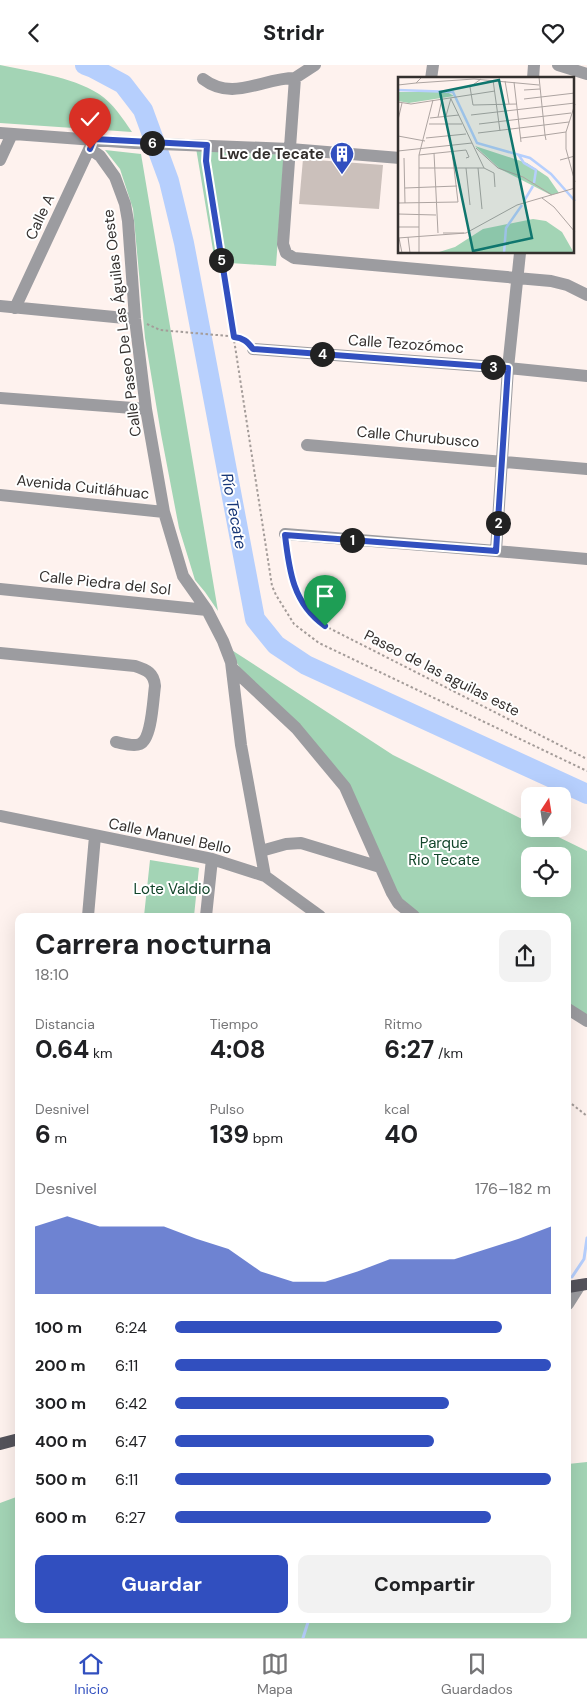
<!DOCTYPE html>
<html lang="es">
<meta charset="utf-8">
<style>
:root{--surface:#fff;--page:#f2f2f2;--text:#202124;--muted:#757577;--line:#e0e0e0;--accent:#314fbf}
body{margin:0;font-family:"DM Sans",sans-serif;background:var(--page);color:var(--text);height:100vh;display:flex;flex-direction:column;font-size:19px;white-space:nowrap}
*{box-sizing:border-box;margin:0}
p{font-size:16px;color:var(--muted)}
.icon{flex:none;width:28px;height:28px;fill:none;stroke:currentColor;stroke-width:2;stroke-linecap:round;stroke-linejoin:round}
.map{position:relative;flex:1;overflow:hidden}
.sheet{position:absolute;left:15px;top:848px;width:556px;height:710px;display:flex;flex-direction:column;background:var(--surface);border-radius:10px;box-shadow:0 5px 20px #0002}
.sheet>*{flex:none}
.needle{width:32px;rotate:12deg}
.controls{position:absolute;left:521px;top:722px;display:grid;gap:10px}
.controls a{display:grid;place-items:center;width:50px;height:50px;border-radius:10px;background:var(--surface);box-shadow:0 5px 20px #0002;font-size:25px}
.pin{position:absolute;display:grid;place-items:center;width:42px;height:42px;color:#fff;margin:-51px -21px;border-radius:50% 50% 50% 0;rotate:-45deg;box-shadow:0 0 5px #0007}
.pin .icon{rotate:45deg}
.km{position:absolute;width:25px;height:25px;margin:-12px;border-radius:50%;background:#222;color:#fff;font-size:14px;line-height:25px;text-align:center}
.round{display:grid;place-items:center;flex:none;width:52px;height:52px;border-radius:10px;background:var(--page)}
.summary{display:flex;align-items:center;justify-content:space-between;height:85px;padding:0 20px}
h1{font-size:28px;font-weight:700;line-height:38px}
.figures{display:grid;grid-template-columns:repeat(3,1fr);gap:8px;height:85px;padding:5px 20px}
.figures div{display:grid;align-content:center}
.figures b{font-size:25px;font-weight:700}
.figures small{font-size:14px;font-weight:400}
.figures p{font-size:14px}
.chart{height:140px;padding:10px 20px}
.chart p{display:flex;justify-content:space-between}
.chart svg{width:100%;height:90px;margin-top:5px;fill:var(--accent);opacity:.7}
.cta{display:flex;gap:10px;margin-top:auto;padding:10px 20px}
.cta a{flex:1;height:58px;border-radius:10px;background:var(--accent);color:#fff;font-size:20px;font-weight:700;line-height:58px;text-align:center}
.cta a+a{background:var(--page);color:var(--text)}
ul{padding:0 20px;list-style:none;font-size:16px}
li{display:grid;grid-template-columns:80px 60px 1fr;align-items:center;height:38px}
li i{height:12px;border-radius:6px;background:var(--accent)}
header{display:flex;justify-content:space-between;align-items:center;height:65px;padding:0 20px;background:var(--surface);font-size:22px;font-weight:700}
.dock{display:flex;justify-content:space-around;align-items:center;height:70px;border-top:1px solid var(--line);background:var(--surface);font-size:14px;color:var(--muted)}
.dock a{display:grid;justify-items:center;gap:2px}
.dock .active{color:var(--accent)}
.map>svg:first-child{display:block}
.green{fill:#a3d4b5;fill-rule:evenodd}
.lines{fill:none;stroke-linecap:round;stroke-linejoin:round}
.stream{stroke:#b6cffd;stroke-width:3}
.river{stroke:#b6cffd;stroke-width:20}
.building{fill:#cbc0bb}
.path{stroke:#a49c99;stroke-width:2;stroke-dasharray:2.5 2.5;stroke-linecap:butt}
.minor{stroke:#9c9ca0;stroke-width:12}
.major{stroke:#54535b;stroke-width:12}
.route-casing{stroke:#fff;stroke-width:10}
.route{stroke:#314fbf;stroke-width:6}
.labels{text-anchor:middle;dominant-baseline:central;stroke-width:4;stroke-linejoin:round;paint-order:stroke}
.poi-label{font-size:15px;font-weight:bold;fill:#34302e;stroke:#fff;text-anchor:end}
.street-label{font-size:15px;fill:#34302e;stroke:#fff}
.park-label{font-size:15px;fill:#12452a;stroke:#fff}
.water-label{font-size:16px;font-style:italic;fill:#183879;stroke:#fff}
.inset-river{fill:none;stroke:#b6cffd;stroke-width:2.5}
.inset-road{fill:none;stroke:#ada4a1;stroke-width:1}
.view{fill:#0f766e;fill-opacity:0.15;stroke:#0f766e;stroke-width:2.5}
.inset-edge{fill:none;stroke:#34302e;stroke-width:2.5}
</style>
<header><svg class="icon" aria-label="back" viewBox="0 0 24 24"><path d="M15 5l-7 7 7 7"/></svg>Stridr<svg class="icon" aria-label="heart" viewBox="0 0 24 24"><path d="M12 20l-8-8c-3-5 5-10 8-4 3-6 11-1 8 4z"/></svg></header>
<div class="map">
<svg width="587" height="1573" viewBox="0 0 587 1573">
<rect width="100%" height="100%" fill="#fef2ee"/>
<!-- green -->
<path class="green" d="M0 0C33 7 70 11 99 29 113 38 123 54 132 67L0 58Z
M196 83 284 90 276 201 215 197Z
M105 85 141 89 218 546 205 527 195 515 179 463 161 369 145 273 133 144 120 104Z
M227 582 393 690 530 758V764H542L587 786V957L568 945V851H415L395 833 360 744 250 619ZM530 791H562V824H530Z
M150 795 199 803 194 851H144Z
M587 1397V1573H0V1438L19 1431V1554H568V1399Z"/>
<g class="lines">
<!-- stream -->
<path class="stream" d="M572 1212 584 1194 587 1173
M303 1573 309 1554"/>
<!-- river -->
<path class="river" d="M85 0 93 3 123 19 143 45 169 116 184 178 255 554 276 580 306 600 587 729"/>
</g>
<!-- building -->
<path class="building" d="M303 94 383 100 379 144 299 139Z"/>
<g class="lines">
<!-- path -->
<path class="path" d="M206 93 272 521 276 530 294 559 319 578 587 706
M147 259 160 265 228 271 245 275
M286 482C290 513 298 542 325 561L587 694
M568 1036 587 1051"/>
<!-- minor -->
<path class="minor" d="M315 0 295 13 283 179 286 188 294 193 551 216 567 220 587 230
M558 0 587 9
M203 14C233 37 262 13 295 13
M431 14 433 0
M533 14 534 0
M0 68 135 78 290 84 400 93
M90 84 100 91 115 112 125 139 128 156 135 254 146 344 164 447 183 511 207 545 223 576 231 597 241 680 265 811
M0 95 12 69
M0 241 135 254
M15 243 92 78
M253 284 508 303 587 311
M0 333 146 344
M307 380 587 404
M0 430 164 447
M285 469 496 486 587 494
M496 486 508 303 520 188
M0 524 207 545
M0 588 135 601C147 605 154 608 155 621 153 634 152 674 140 679 133 682 122 678 116 677
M233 604 296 663 345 722 392 828 398 838 414 851
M0 751 212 794 265 811 320 851
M261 786 286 779 301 778 380 802
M88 851 95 771
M206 851 212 794
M568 944 587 956
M568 1239 580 1220"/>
<!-- major -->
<path class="major" d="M568 1222 587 1219
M0 1379 19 1374"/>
</g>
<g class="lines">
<defs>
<path id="route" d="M90 84 94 74 207 80 206 96 234 272C243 273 247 276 253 284L508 303 496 486 285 470C289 505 293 539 325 561"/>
</defs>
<!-- route casing -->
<use href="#route" class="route-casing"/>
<!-- route -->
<use href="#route" class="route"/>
</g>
<!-- icons -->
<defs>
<symbol id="building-pin" viewBox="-11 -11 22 30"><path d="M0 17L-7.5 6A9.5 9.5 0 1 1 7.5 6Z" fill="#314fbf" stroke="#fff"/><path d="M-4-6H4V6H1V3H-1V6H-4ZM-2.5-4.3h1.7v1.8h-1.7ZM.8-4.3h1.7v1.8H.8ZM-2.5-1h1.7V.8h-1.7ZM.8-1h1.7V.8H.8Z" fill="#fff"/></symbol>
</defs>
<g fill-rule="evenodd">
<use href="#building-pin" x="328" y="75" width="28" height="38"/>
</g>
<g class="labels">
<!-- poi labels -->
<g class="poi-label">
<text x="324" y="89">Lwc de Tecate</text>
</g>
<!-- street labels -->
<g class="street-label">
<text transform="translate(40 152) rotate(-65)">Calle A</text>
<text transform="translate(122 258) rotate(-97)">Calle Paseo De Las Águilas Oeste</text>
<text transform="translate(406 279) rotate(4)">Calle Tezozómoc</text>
<text transform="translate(418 372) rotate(5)">Calle Churubusco</text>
<text transform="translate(83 422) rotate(6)">Avenida Cuitláhuac</text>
<text transform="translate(105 518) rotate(6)">Calle Piedra del Sol</text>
<text transform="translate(442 608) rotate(27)">Paseo de las aguilas este</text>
<text transform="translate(170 771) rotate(12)">Calle Manuel Bello</text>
</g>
<!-- park labels -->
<g class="park-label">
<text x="444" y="778">Parque<tspan x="444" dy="17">Rio Tecate</tspan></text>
<text x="172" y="824">Lote Valdio</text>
</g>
<!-- water labels -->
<g class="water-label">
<text transform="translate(234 446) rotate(79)">Río Tecate</text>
</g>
</g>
<!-- overview -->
<g transform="translate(398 12)">
<rect width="176" height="176" fill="#fef2ee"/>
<path d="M0 15H49L56 19 11 26 0 24ZM77 69 129 86 150 100 161 116 153 118 102 92ZM135 142 148 144 164 155 176 176H38L57 170 85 152Z" fill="#a3d4b5"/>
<path class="inset-river" d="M0 13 55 15 79 66 132 81 153 97 177 124M120 77 126 86 138 93 136 106M126 124 135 109M106 176 108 151 124 128"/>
<path class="inset-road" d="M141 0 147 58 168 55V72L177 105M83 2 72 10 75 28 119 27M95 3 102 54M107 4 111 27M116 5 123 65M18 6 76 2 141 8M0 8 18 6 24 0M126 13 142 12M53 22 86 91M126 22 177 16M0 25 13 27 97 14M73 38 177 26M48 39 53 21M40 40 44 22M32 41 61 38M0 43 4 26M31 47H64M81 47 173 36M168 55 177 27M80 56 171 45M0 59 27 64M28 61 68 57M123 61 147 58 148 63M78 71 100 91 125 100 154 118M0 74 74 66M36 76 40 156M21 78 68 73 71 80 68 81M6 81 7 126M162 83 177 79M21 91H86L96 96 97 110M68 91 72 128M80 91 84 132M7 111 59 109M144 121 156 130 177 155M0 126 60 125 54 74M0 137 38 138M0 150H21M45 156H66M10 160 12 176M0 161 68 156 119 128 177 111M1 161 4 176M21 176V78L35 23"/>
<path class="view" d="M101 3 134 161 75 174 42 15Z"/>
<rect width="176" height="176" class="inset-edge"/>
</g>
</svg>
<div class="controls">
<a><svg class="needle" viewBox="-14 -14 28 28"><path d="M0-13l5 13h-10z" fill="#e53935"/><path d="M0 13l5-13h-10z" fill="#757577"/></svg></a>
<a><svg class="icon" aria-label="locate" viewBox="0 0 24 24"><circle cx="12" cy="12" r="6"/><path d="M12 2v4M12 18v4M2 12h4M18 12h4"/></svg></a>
</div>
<div class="pin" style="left:325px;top:561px;background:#1e9e55"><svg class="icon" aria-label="arrive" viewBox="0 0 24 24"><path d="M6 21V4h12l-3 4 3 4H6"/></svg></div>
<div class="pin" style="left:90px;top:84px;background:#d93025"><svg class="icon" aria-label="check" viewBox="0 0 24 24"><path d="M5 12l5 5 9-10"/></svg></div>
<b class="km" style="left:352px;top:475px">1</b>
<b class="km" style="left:498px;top:458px">2</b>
<b class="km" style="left:493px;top:302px">3</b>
<b class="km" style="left:322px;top:289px">4</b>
<b class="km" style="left:221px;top:195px">5</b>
<b class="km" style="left:152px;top:78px">6</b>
<section class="sheet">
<div class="summary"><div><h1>Carrera nocturna</h1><p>18:10</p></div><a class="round"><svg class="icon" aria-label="share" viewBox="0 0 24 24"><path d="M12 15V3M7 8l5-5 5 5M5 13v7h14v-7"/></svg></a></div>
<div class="figures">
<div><p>Distancia</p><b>0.64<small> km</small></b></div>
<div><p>Tiempo</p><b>4:08</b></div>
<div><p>Ritmo</p><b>6:27<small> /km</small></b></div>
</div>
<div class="figures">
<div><p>Desnivel</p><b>6<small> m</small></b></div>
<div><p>Pulso</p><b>139<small> bpm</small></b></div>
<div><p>kcal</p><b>40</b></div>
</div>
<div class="chart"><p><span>Desnivel</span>176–182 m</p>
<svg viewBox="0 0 160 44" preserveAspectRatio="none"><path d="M0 44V11L10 6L20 11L30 11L40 11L50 17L60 22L70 33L80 38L90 38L100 33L110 27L120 27L130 27L140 22L150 17L160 11V44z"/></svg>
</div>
<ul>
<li><b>100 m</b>6:24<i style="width:87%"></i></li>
<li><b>200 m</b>6:11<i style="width:100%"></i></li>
<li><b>300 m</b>6:42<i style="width:73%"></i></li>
<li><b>400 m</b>6:47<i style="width:69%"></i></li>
<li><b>500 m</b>6:11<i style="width:100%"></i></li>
<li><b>600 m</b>6:27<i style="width:84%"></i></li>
</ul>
<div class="cta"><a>Guardar</a><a>Compartir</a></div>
</section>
</div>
<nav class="dock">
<a class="active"><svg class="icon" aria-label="home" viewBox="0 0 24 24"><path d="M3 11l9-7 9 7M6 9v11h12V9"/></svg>Inicio</a>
<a><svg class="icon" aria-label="map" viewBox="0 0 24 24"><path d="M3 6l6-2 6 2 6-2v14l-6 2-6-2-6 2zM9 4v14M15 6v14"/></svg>Mapa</a>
<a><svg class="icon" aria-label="saved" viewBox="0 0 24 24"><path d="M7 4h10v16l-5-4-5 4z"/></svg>Guardados</a>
</nav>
